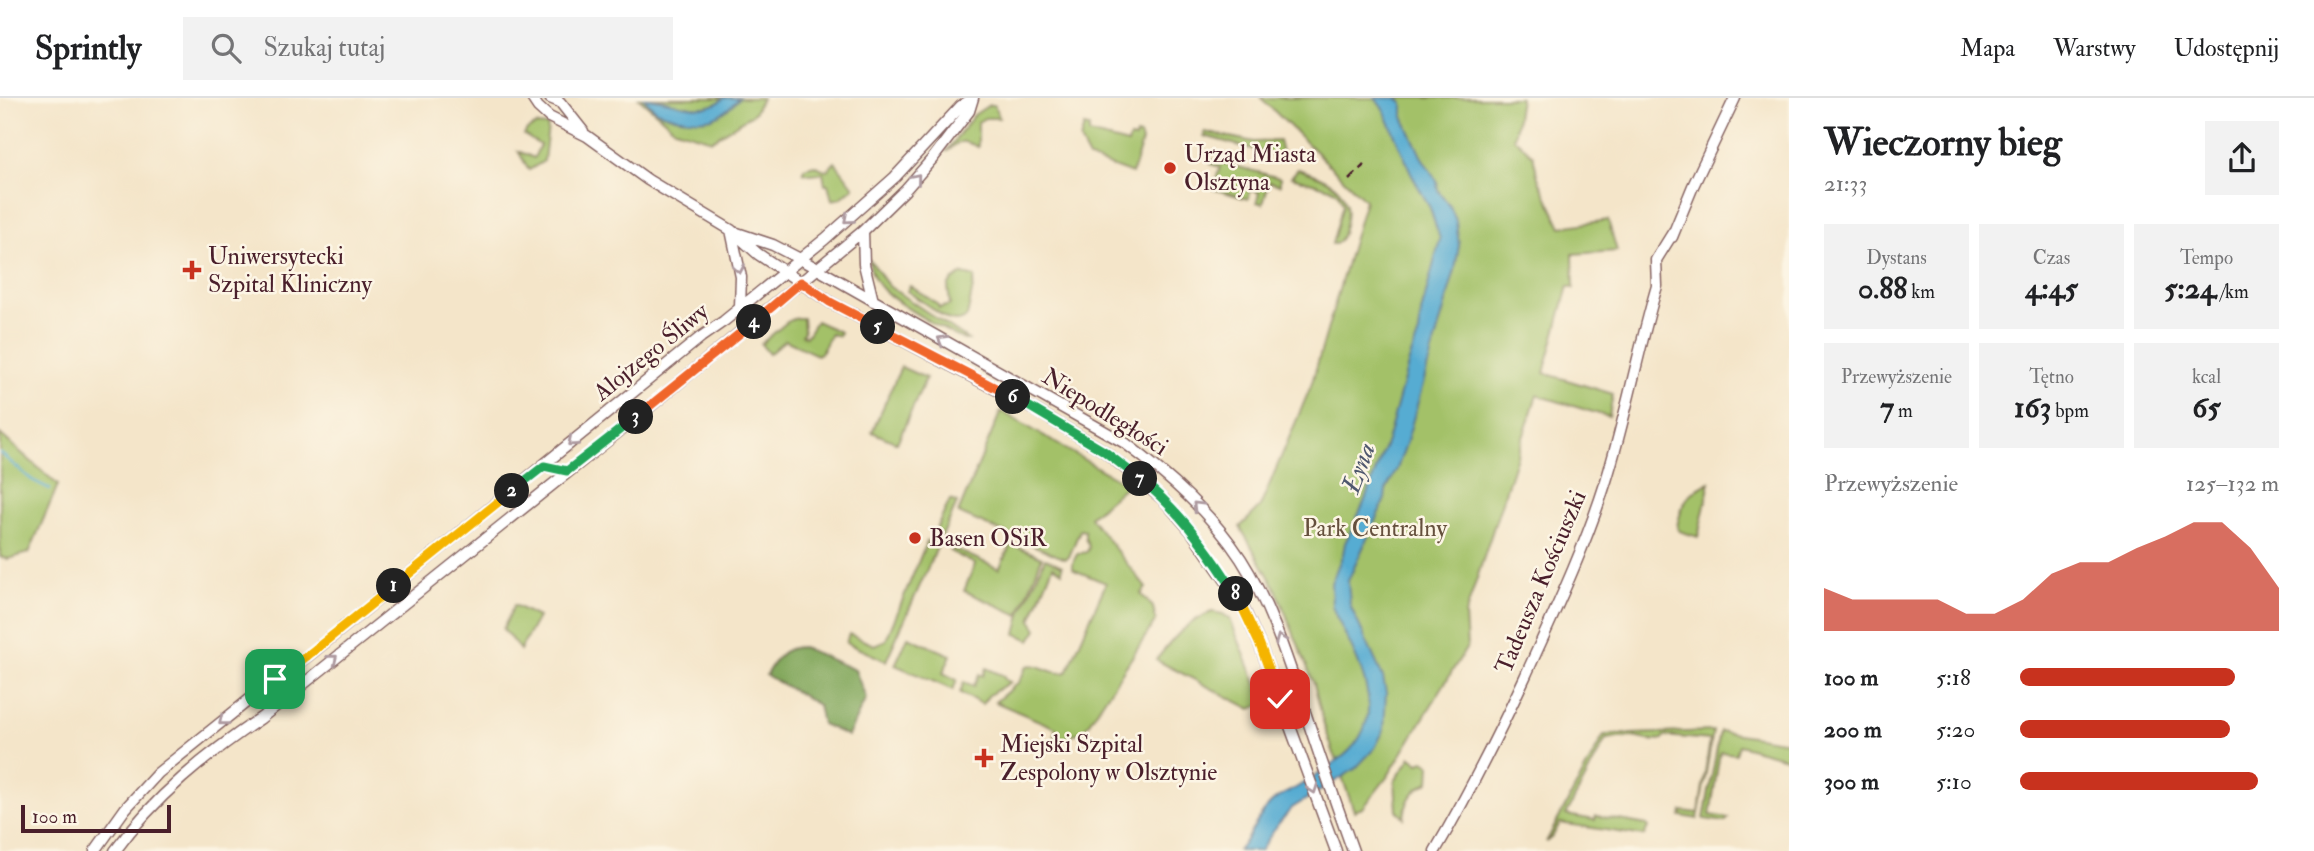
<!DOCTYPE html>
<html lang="pl">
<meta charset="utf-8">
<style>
:root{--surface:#fff;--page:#f2f2f2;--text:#202124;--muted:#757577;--line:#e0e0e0;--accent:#c8321e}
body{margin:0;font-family:"IM FELL Double Pica",serif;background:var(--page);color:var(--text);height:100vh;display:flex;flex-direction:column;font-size:26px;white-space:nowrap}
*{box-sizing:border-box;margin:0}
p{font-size:23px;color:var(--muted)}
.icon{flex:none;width:38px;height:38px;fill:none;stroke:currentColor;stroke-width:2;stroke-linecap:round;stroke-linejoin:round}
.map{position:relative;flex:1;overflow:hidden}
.sheet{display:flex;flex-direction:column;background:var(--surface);width:525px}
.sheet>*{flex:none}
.scale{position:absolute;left:21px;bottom:18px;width:150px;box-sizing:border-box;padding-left:7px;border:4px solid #4a1f2b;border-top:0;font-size:19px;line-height:24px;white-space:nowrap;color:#4a1f2b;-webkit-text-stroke:5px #fcf5e5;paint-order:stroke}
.pin{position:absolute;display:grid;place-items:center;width:60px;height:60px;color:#fff;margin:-30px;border-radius:14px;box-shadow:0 4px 10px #0006}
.km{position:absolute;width:35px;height:35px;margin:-18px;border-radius:50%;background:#222;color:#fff;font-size:19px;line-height:35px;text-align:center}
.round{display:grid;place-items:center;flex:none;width:74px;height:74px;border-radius:0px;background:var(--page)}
.summary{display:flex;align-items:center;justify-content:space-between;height:119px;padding:0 35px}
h1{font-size:38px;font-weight:800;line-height:52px}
.figures{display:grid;grid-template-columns:repeat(3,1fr);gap:10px;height:119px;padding:7px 35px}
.figures div{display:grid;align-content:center;border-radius:0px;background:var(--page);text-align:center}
.figures b{font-size:30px;font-weight:800}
.figures small{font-size:19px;font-weight:400}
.figures p{font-size:19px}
.chart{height:196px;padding:14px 35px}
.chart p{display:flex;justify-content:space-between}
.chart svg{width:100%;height:126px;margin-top:7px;fill:var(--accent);opacity:.7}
ul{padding:0 35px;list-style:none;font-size:23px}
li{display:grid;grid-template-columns:112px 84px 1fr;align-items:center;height:52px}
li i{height:18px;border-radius:9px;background:var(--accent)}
header{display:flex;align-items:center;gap:42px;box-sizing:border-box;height:98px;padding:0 35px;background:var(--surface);border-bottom:2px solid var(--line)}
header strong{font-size:33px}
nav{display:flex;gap:38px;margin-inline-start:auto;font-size:24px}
.search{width:490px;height:63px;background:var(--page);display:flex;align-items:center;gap:18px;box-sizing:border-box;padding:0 24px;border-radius:0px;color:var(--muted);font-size:26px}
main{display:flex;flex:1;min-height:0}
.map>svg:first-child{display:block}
.green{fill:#a3c168;stroke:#76704a;stroke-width:2}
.forest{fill:#82a75c;stroke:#666344;stroke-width:2}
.water{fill:#56acd2;stroke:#50667e;stroke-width:2}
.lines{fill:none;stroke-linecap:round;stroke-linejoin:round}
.stream{stroke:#56acd2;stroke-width:2.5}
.tertiary-casing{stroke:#866462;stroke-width:13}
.tertiary{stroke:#fff;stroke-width:10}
.rail{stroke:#4a1f2b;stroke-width:2.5;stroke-dasharray:10 5;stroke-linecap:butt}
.oneway{stroke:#ae9aa0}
.split-1-casing{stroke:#fff;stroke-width:14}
.split-2-casing{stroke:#fff;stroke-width:14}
.split-3-casing{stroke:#fff;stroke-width:14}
.split-4-casing{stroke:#fff;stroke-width:14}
.split-5-casing{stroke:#fff;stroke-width:14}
.split-6-casing{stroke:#fff;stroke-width:14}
.split-7-casing{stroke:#fff;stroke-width:14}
.split-8-casing{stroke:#fff;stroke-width:14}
.split-9-casing{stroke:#fff;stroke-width:14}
.split-1{stroke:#f5b400;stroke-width:9}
.split-2{stroke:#f5b400;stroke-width:9}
.split-3{stroke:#22a559;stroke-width:9}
.split-4{stroke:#f0652b;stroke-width:9}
.split-5{stroke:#f0652b;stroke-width:9}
.split-6{stroke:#f0652b;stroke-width:9}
.split-7{stroke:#22a559;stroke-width:9}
.split-8{stroke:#22a559;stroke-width:9}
.split-9{stroke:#f5b400;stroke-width:9}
.poi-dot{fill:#c8321e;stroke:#fcf5e5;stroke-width:2.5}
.labels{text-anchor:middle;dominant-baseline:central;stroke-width:5;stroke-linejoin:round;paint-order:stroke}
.poi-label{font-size:24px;fill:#4a1f2b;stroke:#fcf5e5;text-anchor:start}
.street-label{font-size:24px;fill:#4a1f2b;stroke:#fcf5e5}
.park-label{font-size:24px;fill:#65503d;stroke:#fcf5e5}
.water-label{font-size:26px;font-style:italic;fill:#4f576e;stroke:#fcf5e5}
</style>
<header>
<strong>Sprintly</strong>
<div class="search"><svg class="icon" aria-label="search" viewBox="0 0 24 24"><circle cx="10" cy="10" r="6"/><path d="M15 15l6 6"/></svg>Szukaj tutaj</div>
<nav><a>Mapa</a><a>Warstwy</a><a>Udostępnij</a></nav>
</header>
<main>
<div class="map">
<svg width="1789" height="753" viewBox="0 0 1789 753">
<rect width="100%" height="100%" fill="#fcf5e5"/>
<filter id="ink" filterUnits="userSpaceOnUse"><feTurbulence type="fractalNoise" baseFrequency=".0143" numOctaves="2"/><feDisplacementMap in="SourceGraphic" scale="14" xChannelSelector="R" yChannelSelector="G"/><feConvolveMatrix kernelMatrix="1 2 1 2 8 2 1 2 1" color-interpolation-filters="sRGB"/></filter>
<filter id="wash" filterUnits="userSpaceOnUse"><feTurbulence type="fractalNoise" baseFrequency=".00686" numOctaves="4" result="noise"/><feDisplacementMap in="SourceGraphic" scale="28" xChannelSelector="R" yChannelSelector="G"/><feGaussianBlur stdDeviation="1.57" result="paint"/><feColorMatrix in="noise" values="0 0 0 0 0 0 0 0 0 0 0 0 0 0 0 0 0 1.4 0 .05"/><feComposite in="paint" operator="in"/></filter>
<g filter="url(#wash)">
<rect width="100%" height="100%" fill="#f4e5c9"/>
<!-- green -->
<path class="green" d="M639 0H762L754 15 712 42 675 31Z
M1261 0H1520L1514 40 1533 57 1538 80 1561 129 1608 122 1617 153 1573 156 1574 190 1568 188 1544 275 1613 296 1609 319 1537 297 1465 517 1467 549 1388 678 1363 710 1354 713 1324 627 1314 586 1275 489 1240 429 1260 409 1311 288 1365 102Z
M989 7H994L999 20H985L978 24V49C960 41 961 42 946 54L974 17Z
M537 27 548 28 544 63 529 72 518 53 534 60 540 47 524 37 527 32Z
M1084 28 1089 29V36L1128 46 1130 40 1135 41 1136 37 1140 38 1142 43 1132 76 1089 60 1080 43Z
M1205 34 1254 44 1279 43 1282 55 1277 58 1204 38Z
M1212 62 1280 80V87L1269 84 1263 106 1257 104 1259 94 1251 92 1248 101 1213 91 1220 69 1211 66Z
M835 64 854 89 841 100 832 102 828 86H825L823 75 810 76 803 74 804 70 814 67 827 73Z
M1298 71C1327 80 1354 90 1345 127 1343 135 1342 141 1336 146H1332L1343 106 1338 95 1330 90 1291 79Z
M869 162C878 169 881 181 890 189L968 242H964C942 231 895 206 880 188 873 180 870 172 869 162Z
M963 176 975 179 967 219C960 224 955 224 947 221L907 193 910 188 937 206 939 210 950 207 948 188 953 182Z
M796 220H803L804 233 802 237 806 239 816 223 840 234 838 238 831 236 821 255 817 257 785 242 769 256 761 246 787 224Z
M901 269 926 280 897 345 872 334Z
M1001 313 1127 387 1090 419 1146 490 1141 496 1153 509 1156 522 1084 633 1060 641 1054 638 1056 630 995 604 1019 584 1027 568C1041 564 1049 578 1067 574L1106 485 1074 472 1072 467 1077 456 1087 454 1089 449 1085 440V433L1080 432 1069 459 1065 461 958 415Z
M0 336 58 387 29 455 8 461 0 459Z
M1710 384 1698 439 1679 433C1676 427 1678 424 1680 417 1684 399 1694 392 1710 384Z
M950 402 957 405 886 563 846 545 849 536 874 547 886 542 927 443 930 444Z
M1011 446 1042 459 1019 517 964 493 975 466 950 453 955 451 999 471Z
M1045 460 1062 468V474L1053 468 1031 522 1037 531 1030 542 1016 536 1022 513Z
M514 507 538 519 520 552 503 531Z
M1212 514 1223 516 1230 521 1264 605 1251 611 1156 562C1172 542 1187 523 1212 514Z
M908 539 951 557 943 575 957 582 953 592 895 567Z
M986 570 1004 578V581L1010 584 989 597 982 606 960 595 964 584 974 588 979 576 983 578Z
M1713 633 1698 721 1681 718 1682 713 1699 715 1710 642 1664 638 1663 641 1654 643 1632 639 1606 641 1566 717 1595 722 1596 718 1647 727 1648 729 1644 738 1560 725 1552 739 1546 744 1604 637Z
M1720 633 1789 644V661L1739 647 1736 656 1720 654 1710 717 1728 720 1725 724 1704 721Z
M1411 659 1419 665 1424 663 1430 667 1429 684C1412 692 1406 702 1404 720L1397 712 1395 683Z"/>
<!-- forest -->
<path class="forest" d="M802 549 855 572 866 600 848 638 822 626 818 607 766 577C775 561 782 549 802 549Z"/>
<!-- water -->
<path class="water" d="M644 0C670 0 703 21 724 0H739C732 8 722 17 712 20 699 24 674 20 661 15 654 12 649 6 644 0Z
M1375 0H1397L1403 6V19L1421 58 1437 83 1438 92 1450 108 1456 123 1459 147 1455 172 1407 343 1397 371 1386 392 1385 401 1348 483 1350 507 1383 579 1386 595 1384 632 1375 650 1355 671 1292 710 1278 726 1260 753H1238C1250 739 1259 716 1271 705 1278 698 1286 695 1294 691 1308 683 1321 673 1334 665 1395 625 1361 568 1336 518L1332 508 1331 485 1343 456 1345 445 1363 407 1388 340 1409 263 1419 235 1421 215 1440 141 1430 110 1412 77 1385 14Z"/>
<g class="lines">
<!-- stream -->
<path class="stream" d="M0 355 32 382 50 391"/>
</g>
</g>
<g filter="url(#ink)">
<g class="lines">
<defs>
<path id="tertiary" d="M532 0 538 9 549 19 587 38 648 82 731 132 758 156 830 204 1037 313 1104 353 1164 402 1192 434 1240 503 1260 547 1336 753
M550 0 560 4 583 33
M731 132 741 179 740 209
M863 133 864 166 873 203
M737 135 773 147 800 161 1125 345C1169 378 1211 415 1241 461 1269 505 1285 554 1301 602 1318 653 1335 703 1353 753
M1672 139 1693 88 1735 0
M95 753 125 711 158 675 275 581 308 558 701 239 724 223 825 141 895 79 961 8 972 1
M115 753C154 699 206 657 261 620L647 311 863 133 905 92 933 60 969 13 973 0
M1435 753C1468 697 1497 639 1525 579 1554 515 1585 450 1606 383 1626 319 1638 252 1657 188L1656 162 1674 133"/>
</defs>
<!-- tertiary casing -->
<use href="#tertiary" class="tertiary-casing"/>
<!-- tertiary -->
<use href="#tertiary" class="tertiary"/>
<!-- rail -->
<path class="rail" d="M1349 82 1364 67"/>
</g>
<!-- one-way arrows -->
<defs><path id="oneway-chevron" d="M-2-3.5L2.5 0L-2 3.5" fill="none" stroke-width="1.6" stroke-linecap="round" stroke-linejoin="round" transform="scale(1.75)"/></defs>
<g class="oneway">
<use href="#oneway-chevron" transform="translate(916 80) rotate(-50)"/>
<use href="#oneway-chevron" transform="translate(848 121) rotate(139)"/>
<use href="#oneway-chevron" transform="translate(739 171) rotate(80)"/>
<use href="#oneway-chevron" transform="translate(942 242) rotate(-150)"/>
<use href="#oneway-chevron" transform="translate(572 344) rotate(140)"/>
<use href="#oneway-chevron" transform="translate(1197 408) rotate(-135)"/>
<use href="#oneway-chevron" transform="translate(1280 541) rotate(-112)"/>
<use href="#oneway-chevron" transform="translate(333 561) rotate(-39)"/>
<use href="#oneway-chevron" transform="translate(223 623) rotate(141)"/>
<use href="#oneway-chevron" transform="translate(1313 691) rotate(70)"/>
</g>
</g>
<g class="lines" filter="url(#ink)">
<defs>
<path id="split-1" d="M275 581 307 558 394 488"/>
<path id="split-2" d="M394 488 512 393"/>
<path id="split-3" d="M512 393 544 368 567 373 636 319"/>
<path id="split-4" d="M636 319 754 224"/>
<path id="split-5" d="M754 224 801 184 830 204 878 229"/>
<path id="split-6" d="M878 229 1013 299"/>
<path id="split-7" d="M1013 299 1104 353 1140 381"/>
<path id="split-8" d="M1140 381C1179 411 1210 454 1236 496"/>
<path id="split-9" d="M1236 496 1260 547 1280 601"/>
</defs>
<!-- split-1 casing -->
<use href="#split-1" class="split-1-casing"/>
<!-- split-2 casing -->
<use href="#split-2" class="split-2-casing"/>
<!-- split-3 casing -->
<use href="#split-3" class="split-3-casing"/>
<!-- split-4 casing -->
<use href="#split-4" class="split-4-casing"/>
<!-- split-5 casing -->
<use href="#split-5" class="split-5-casing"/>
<!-- split-6 casing -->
<use href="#split-6" class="split-6-casing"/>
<!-- split-7 casing -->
<use href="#split-7" class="split-7-casing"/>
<!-- split-8 casing -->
<use href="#split-8" class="split-8-casing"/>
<!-- split-9 casing -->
<use href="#split-9" class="split-9-casing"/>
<!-- split-1 -->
<use href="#split-1" class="split-1"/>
<!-- split-2 -->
<use href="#split-2" class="split-2"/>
<!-- split-3 -->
<use href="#split-3" class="split-3"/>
<!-- split-4 -->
<use href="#split-4" class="split-4"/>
<!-- split-5 -->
<use href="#split-5" class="split-5"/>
<!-- split-6 -->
<use href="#split-6" class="split-6"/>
<!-- split-7 -->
<use href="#split-7" class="split-7"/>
<!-- split-8 -->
<use href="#split-8" class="split-8"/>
<!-- split-9 -->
<use href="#split-9" class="split-9"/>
</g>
<!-- markers -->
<g class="poi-dot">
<circle cx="1170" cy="70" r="7"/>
<path d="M188.5 161.5h7v7h7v7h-7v7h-7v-7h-7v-7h7z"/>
<circle cx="915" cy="440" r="7"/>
<path d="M980.5 649.5h7v7h7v7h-7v7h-7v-7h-7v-7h7z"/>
</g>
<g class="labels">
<!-- poi labels -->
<g class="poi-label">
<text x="1184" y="56">Urząd Miasta<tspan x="1184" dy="28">Olsztyna</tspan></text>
<text x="208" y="158">Uniwersytecki<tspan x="208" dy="28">Szpital Kliniczny</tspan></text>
<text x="929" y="440">Basen OSiR</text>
<text x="1000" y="646">Miejski Szpital<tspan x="1000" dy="28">Zespolony w Olsztynie</tspan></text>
</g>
<!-- street labels -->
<g class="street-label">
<text transform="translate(651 254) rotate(-39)">Alojzego Śliwy</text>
<text transform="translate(1105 314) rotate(32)">Niepodległości</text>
<text transform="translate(1541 484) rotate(-67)">Tadeusza Kościuszki</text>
</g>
<!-- park labels -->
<g class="park-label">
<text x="1375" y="430">Park Centralny</text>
</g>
<!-- water labels -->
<g class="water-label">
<text transform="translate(1359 370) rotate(-70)">Łyna</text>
</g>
</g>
</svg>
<div class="scale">100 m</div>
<div class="pin" style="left:275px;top:581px;background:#1e9e55"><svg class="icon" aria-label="arrive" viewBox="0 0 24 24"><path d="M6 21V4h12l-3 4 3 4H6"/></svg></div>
<div class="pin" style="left:1280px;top:601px;background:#d93025"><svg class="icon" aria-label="check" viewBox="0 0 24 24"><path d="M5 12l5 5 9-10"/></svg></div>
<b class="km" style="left:394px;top:488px">1</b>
<b class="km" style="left:512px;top:393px">2</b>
<b class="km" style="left:636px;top:319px">3</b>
<b class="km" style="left:754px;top:224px">4</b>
<b class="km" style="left:878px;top:229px">5</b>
<b class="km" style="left:1013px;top:299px">6</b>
<b class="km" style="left:1140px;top:381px">7</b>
<b class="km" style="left:1236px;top:496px">8</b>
</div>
<section class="sheet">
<div class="summary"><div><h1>Wieczorny bieg</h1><p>21:33</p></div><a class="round"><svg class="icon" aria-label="share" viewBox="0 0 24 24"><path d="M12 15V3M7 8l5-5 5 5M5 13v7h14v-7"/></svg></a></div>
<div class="figures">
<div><p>Dystans</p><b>0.88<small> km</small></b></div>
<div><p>Czas</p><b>4:45</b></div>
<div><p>Tempo</p><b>5:24<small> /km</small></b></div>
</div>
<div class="figures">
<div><p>Przewyższenie</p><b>7<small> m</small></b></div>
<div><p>Tętno</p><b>163<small> bpm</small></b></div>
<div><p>kcal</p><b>65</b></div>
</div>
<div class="chart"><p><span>Przewyższenie</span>125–132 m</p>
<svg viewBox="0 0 160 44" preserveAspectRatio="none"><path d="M0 44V29L10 33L20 33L30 33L40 33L50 38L60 38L70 33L80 24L90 20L100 20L110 15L120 11L130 6L140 6L150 15L160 29V44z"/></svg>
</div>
<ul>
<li><b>100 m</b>5:18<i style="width:83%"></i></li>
<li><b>200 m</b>5:20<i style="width:81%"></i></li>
<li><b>300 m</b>5:10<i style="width:92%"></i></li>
</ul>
</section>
</main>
